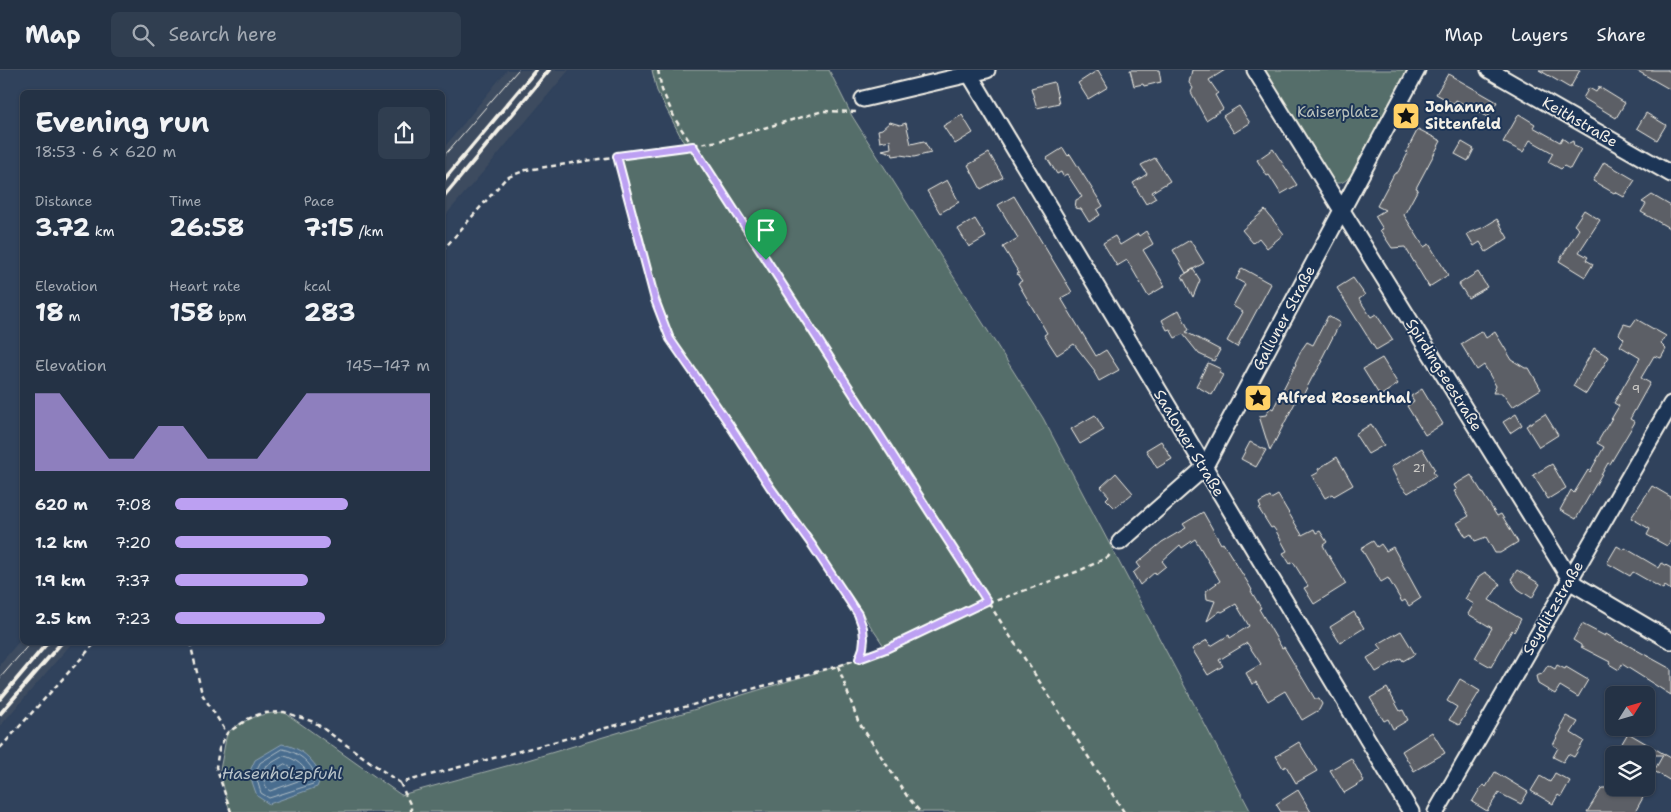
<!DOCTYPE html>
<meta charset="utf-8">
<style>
:root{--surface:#243245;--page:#303e50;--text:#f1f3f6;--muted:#a3aab3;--line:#414d5e;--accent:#bca0f2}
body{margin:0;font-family:"Shantell Sans",sans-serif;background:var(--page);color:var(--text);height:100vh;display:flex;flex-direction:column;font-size:19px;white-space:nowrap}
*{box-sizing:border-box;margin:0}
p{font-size:16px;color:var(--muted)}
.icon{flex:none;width:28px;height:28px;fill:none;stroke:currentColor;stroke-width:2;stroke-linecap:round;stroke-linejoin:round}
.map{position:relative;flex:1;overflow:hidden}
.details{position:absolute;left:20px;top:20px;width:425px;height:555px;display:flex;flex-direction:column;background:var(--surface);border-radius:8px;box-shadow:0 1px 4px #0004,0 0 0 1px var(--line)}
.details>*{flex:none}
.needle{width:32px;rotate:53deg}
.fabs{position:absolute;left:1605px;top:616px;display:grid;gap:10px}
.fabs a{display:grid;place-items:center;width:50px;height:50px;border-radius:8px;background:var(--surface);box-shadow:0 1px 4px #0004,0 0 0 1px var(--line);font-size:25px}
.pin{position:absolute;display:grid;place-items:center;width:42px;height:42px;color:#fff;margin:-51px -21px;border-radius:50% 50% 50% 0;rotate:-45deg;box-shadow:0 0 5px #0007}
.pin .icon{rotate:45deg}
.round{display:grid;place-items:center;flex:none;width:52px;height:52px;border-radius:8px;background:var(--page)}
.headline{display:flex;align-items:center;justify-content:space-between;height:85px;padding:0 15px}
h1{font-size:28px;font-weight:700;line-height:38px}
.figures{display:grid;grid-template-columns:repeat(3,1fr);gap:8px;height:85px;padding:5px 15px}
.figures div{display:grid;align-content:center}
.figures b{font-size:25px;font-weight:700}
.figures small{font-size:14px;font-weight:400}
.figures p{font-size:14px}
.chart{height:140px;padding:10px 15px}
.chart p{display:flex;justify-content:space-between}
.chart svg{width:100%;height:90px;margin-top:5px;fill:var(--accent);opacity:.7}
ul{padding:0 15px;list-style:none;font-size:16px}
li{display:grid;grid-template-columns:80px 60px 1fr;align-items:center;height:38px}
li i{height:12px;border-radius:6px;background:var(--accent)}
header{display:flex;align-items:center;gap:30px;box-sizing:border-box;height:70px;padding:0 25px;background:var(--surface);border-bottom:1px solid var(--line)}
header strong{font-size:24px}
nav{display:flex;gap:28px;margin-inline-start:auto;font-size:18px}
.search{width:350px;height:45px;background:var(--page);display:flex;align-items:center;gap:12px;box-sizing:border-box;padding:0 18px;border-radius:8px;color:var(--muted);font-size:19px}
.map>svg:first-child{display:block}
.built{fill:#3d4b5f}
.green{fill:#556e6b;stroke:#a4b0aa}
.water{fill:#486d8f;stroke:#8da2b3}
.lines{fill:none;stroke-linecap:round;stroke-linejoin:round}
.shore{stroke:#afbcc4;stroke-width:1}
.building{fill:#5b5f66;stroke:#f4f1e8}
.minor-casing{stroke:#f4f1e8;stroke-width:19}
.path{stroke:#f4f1e8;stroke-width:2.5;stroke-dasharray:5 4;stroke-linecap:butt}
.minor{stroke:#1d3557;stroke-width:15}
.tram{stroke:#f4f1e8;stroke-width:1}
.rail{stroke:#f4f1e8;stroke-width:4}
.route-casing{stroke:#fff;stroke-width:10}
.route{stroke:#bca0f2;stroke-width:6}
.labels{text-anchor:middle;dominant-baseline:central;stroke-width:4;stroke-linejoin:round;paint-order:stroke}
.number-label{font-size:12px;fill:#ceccc8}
.poi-label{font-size:15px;font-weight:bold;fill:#f4f1e8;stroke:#1d3557;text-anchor:start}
.park-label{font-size:15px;fill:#bcc3bc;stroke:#1d3557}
.street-label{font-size:15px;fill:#f4f1e8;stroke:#1d3557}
.water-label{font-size:16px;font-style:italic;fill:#b8c3c9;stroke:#1d3557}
</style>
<header>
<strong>Map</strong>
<div class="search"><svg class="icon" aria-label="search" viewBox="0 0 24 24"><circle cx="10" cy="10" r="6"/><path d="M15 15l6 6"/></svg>Search here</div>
<nav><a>Map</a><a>Layers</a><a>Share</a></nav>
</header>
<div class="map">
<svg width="1671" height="742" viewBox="0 0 1671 742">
<rect width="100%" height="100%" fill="#30425c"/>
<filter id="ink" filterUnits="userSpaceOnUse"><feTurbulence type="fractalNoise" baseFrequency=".02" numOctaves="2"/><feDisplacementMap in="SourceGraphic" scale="10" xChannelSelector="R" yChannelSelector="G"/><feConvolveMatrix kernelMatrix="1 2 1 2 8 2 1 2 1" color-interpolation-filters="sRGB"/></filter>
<g filter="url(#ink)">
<!-- built -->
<path class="built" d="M507 0H569L483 102 443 148V79Z
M22 568V572L72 573 0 656V594Z"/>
<!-- green -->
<path class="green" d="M652 0H829L852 46 1043 348 1251 742H231L227 732 220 700 227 663C248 647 259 644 284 642L401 725 521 692 838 596 886 579 813 470 670 267 621 88 685 75 657 21Z
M1263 0H1409L1352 104C1345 112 1339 117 1330 109Z"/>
<!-- water -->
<path class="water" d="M282 674C302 678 311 688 322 705L317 717 269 734 257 726 249 703 255 690Z"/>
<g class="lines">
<!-- shore -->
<path class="shore" d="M283 679C298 682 311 692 316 707L313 714 269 728 261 723 255 703 260 693Z
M284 686C295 688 306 697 309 707L270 721 266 718 262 703 265 697Z
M285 694 296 701V704L272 712 270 703Z"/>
</g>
<!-- building -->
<path class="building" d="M1098 0 1108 17 1088 29 1078 13Z
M1130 0H1159L1161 12 1144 16 1143 14 1134 16Z
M1192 0H1225L1209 10 1218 23 1215 25 1223 39 1206 50 1191 22 1193 18 1189 13Z
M1539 0H1580L1570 18Z
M1636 0H1667L1671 2V20Z
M1448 4 1497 32 1488 47 1456 30 1454 34 1436 24Z
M1054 12 1059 33 1037 38 1031 18Z
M1599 17 1625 33 1616 48 1583 28 1589 18 1596 22Z
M1239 36 1250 53 1234 63 1223 46Z
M1646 43 1666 55 1657 70 1637 58Z
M1519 44 1535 54 1533 57 1560 72 1562 68 1569 73 1573 71 1574 76 1581 79 1570 99 1564 96 1561 99 1548 92 1553 83 1530 70 1523 82 1503 72Z
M962 45 973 63 955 74 943 56Z
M890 52 900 55 906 53 911 74 924 71 931 83 914 87 900 85 893 86 892 83 882 80 891 78 890 70 880 72 878 60 882 59Z
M1418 59 1441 71 1416 118 1418 119 1404 145 1424 177 1429 174 1448 205 1429 217 1405 177 1392 178 1380 160 1383 159 1375 146 1385 140 1377 136 1394 104 1398 102 1408 83 1406 82Z
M1462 72 1474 79 1468 91 1455 84Z
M1063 78 1068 86 1070 84 1103 136 1097 140 1100 145 1089 152 1081 139 1075 138 1076 130 1082 127 1067 104 1063 106 1061 102 1057 104 1047 88Z
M1273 79 1297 115 1281 124 1269 105 1267 106 1257 90Z
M989 83 1003 107 981 119 968 95Z
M1155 88 1170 111 1152 122 1156 128 1146 134 1133 113 1147 104 1141 95Z
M1604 92 1635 110 1624 127 1615 122 1614 123 1593 111Z
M947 110 959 132 940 143 927 121Z
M1652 125 1671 136V159L1641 142 1646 134 1642 132Z
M1014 126 1072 222 1061 228 1096 286 1106 280 1119 300 1099 311 1094 302 1095 301 1074 274 1057 285 1044 265 1047 263 1018 213 1022 211 1017 204 1019 203 1003 177 1018 168 998 135Z
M1265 140 1284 164 1267 178 1259 168 1253 173 1242 160Z
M1584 140 1600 150 1579 182 1588 187 1586 190 1593 194 1585 207 1559 191 1579 159 1574 155Z
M975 149 986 167 969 177 958 159Z
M1497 149 1508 168 1486 182 1480 172 1474 176 1467 164 1484 157Z
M1146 161 1153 174 1143 180 1165 216 1148 226 1127 190 1117 196 1103 173 1115 166 1120 175 1138 164 1139 166Z
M1190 170 1204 193 1186 203 1173 180Z
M1242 198 1271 214 1237 277 1227 271 1243 242 1233 236 1245 214 1236 209Z
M1193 199 1200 210 1193 227 1182 206Z
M1478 202 1487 217 1468 228 1459 214Z
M1353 208 1365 225 1359 229 1371 247 1376 244 1393 270 1376 280 1337 218Z
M1179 240 1189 260 1186 262 1220 280 1214 291 1199 284 1183 264 1175 268 1170 259 1167 260 1162 250Z
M1328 246 1340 253 1321 290 1323 291 1315 304H1314L1300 331 1297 329 1270 381 1259 346 1266 345 1270 337 1273 339 1296 294 1295 293 1302 279 1307 272 1313 275Z
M1636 249 1666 266 1661 274 1666 279 1661 288 1654 286 1641 308 1650 313 1630 349 1635 352 1610 394 1608 393 1576 449 1560 440 1571 420 1574 423 1588 400 1590 402 1604 377 1597 373 1619 336 1614 333 1640 288 1620 276 1624 269 1619 264 1624 254 1631 256Z
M1482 261 1486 268 1495 262 1512 290 1525 298H1529L1541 319 1512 337 1502 323H1493L1496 316 1484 295 1477 300 1461 274Z
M1594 278 1609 287 1586 324 1573 316Z
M1382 288 1398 314 1380 326 1363 299Z
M1208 293 1221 299 1219 303 1223 305 1212 325 1196 316Z
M1422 319 1443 354 1425 365 1407 336 1414 331 1411 326Z
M1516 344 1522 355 1510 363 1503 352Z
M1545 344 1558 365 1539 377 1526 356Z
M1095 345 1104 360 1080 374 1071 359Z
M1371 354 1384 375 1368 384 1355 364Z
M1161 371 1172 389 1157 398 1146 380Z
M1250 372 1266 380 1256 397 1241 389Z
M1422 378 1435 400 1433 402 1436 406 1408 423 1399 413 1391 397Z
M1337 387 1353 415 1334 426 1332 424 1325 428 1312 406 1319 402 1318 399Z
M1552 394 1566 418 1548 429 1533 405Z
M1116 403 1133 423 1115 438 1106 429 1109 426 1101 417Z
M1471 405 1497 446 1501 444 1518 472 1500 483H1495L1486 467 1475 471 1471 464 1466 467 1457 453 1469 446 1454 421 1457 420 1454 415Z
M1652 416 1671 427V470L1667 476 1647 465 1650 459 1631 448Z
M1278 425 1302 465 1314 459 1316 463 1320 461 1327 472 1323 475 1326 481 1346 514 1314 534 1304 518 1308 516 1293 492 1290 494 1283 483 1287 481 1276 461 1273 457 1271 458 1259 439 1261 438 1259 433 1270 427 1271 429Z
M1203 442 1221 474 1223 473 1248 513 1252 520 1251 521 1261 538 1259 539 1282 578 1284 577 1315 629H1319L1322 634 1319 640 1302 650 1285 621 1268 631 1256 612 1252 614 1246 603 1261 594 1247 573 1219 590 1223 596 1208 605 1192 579 1207 570 1211 576 1229 565 1230 568 1249 556 1236 534 1222 542 1220 541 1207 551 1215 531 1207 529 1206 521 1220 511 1195 469 1182 478 1180 475 1162 491 1166 496 1156 504 1155 502 1140 515 1133 503 1140 497 1137 493 1162 472 1186 458 1183 454Z
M1373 471 1377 477 1381 474 1386 481 1393 477 1421 528 1409 536 1405 530 1402 532 1388 508 1381 512 1361 478Z
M1617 476 1624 480 1625 478 1659 498 1662 493 1671 498V520L1665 516 1663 519 1633 502 1630 506 1607 493Z
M1517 500 1540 514 1532 528 1518 519 1511 509Z
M1485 502 1500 514 1489 530 1521 549 1514 562 1512 560 1491 597 1475 588 1492 558 1468 544 1474 534 1465 529 1479 506Z
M1354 542 1364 558 1340 573 1330 557Z
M1582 554 1605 566 1606 564 1621 573 1622 572 1671 599V625L1622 594 1619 600 1609 594 1610 592 1581 577V575L1573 570Z
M1401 561 1415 584 1403 591 1401 588 1376 602 1367 588 1382 579 1378 574Z
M1548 595 1555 599 1557 595 1565 599 1566 597 1588 610 1578 627 1560 616 1555 624 1538 614 1536 606 1542 604Z
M1460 609 1480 621 1459 655 1449 650 1457 637 1447 631Z
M1387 618 1400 641 1403 640 1408 650 1393 659 1388 649 1384 651 1370 628Z
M1566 646 1578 652 1571 663 1584 671 1574 687 1568 684 1563 692 1553 687 1558 678 1553 675 1562 658 1560 657Z
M1432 662 1445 683 1414 701 1402 681Z
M1628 663 1671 688V711L1654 701 1663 685H1615Z
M1299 672 1317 701 1296 713 1286 696 1283 698 1276 686Z
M1351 688 1364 711 1344 723 1330 700Z
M1495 702 1528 722 1521 734 1499 723 1487 741 1472 732 1481 717 1484 715 1486 717Z
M1555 703 1570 711 1561 727 1558 725 1553 734 1531 721 1540 706 1550 712Z
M1602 718H1635L1645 724 1635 742H1587Z
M1298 720 1311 742H1281L1276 734Z"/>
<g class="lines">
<defs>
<path id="minor" d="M967 0 1411 742
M1255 0 1570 509 1576 515 1671 571
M1489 0 1671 104
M863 29 987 0
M1120 472 1204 398 1417 0
M1436 742 1671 334"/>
</defs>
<!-- minor casing -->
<use href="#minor" class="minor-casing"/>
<!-- path -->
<path class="path" d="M658 0 662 20 675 49 1124 742
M617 86 655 230 670 269 727 351 769 417 812 475 858 544 863 558 864 569 863 578 859 589
M442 181 506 108 526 100 719 71 823 41 857 42
M190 572 202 624 227 663
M838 596 858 651 907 726 920 742
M0 678 96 572
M400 713 411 736V742
M231 742 216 697 219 679 227 663 248 649 262 643 284 642 314 652 400 713 838 596 886 579 987 531H995L1079 501 1108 487 1111 483"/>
<!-- minor -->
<use href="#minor" class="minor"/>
<!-- tram -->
<path class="tram" d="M442 88 518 0
M0 608 31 572"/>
<!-- rail -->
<path class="rail" d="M442 112 536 0
M442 129 549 0
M0 629 48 572
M0 644 62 572"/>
</g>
</g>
<g class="lines" filter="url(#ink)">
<defs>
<path id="route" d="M693 76 987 531 886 579 859 589 863 578 864 569 863 558 858 544 812 475 770 417 727 351 670 269 655 230 617 86Z"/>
</defs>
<!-- route casing -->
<use href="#route" class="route-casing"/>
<!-- route -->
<use href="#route" class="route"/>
</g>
<!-- icons -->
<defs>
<symbol id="sight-square" viewBox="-11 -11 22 22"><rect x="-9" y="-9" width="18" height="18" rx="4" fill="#ffd166" stroke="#1d3557"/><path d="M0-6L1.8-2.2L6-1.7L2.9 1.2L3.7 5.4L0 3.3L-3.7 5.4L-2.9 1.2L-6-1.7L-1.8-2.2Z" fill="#111"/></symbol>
</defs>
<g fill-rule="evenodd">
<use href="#sight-square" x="1390" y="30" width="32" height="32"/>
<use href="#sight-square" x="1242" y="312" width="32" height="32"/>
</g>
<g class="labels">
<!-- number labels -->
<g class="number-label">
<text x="1636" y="319">9</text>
<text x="1419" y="398">21</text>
</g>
<!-- poi labels -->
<g class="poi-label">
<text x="1425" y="37">Johanna<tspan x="1425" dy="17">Sittenfeld</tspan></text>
<text x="1277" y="328">Alfred Rosenthal</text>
</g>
<!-- park labels -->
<g class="park-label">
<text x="1338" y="42">Kaiserplatz</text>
</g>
<!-- street labels -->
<g class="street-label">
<text transform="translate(1580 52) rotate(30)">Keithstraße</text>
<text transform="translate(1284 248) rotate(-62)">Galluner Straße</text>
<text transform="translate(1444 305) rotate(58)">Spirdingseestraße</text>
<text transform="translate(1189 373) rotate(59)">Saalower Straße</text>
<text transform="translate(1553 538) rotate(-60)">Seydlitzstraße</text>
</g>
<!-- water labels -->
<g class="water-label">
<text x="282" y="703">Hasenholzpfuhl</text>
</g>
</g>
</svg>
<div class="fabs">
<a><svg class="needle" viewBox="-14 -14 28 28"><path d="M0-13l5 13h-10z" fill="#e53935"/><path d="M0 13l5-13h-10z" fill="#a3aab3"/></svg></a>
<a><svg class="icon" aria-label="layers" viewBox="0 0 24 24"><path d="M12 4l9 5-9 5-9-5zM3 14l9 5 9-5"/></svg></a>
</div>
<div class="pin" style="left:766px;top:190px;background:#1e9e55"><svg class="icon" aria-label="arrive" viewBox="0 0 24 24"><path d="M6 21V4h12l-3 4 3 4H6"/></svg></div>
<section class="details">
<div class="headline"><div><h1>Evening run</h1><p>18:53 · 6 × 620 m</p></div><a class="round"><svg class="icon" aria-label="share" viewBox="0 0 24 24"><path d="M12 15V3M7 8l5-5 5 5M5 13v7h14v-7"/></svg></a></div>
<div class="figures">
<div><p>Distance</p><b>3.72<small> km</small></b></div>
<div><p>Time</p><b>26:58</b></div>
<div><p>Pace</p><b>7:15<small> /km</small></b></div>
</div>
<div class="figures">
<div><p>Elevation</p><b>18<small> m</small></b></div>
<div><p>Heart rate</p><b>158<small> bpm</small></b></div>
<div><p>kcal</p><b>283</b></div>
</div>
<div class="chart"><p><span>Elevation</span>145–147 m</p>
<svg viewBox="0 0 160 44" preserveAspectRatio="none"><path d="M0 44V6L10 6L20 22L30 38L40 38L50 22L60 22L70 38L80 38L90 38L100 22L110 6L120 6L130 6L140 6L150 6L160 6V44z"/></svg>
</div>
<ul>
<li><b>620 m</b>7:08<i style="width:68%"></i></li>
<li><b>1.2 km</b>7:20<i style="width:61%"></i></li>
<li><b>1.9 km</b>7:37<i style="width:52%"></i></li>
<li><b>2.5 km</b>7:23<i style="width:59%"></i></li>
</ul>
</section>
</div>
